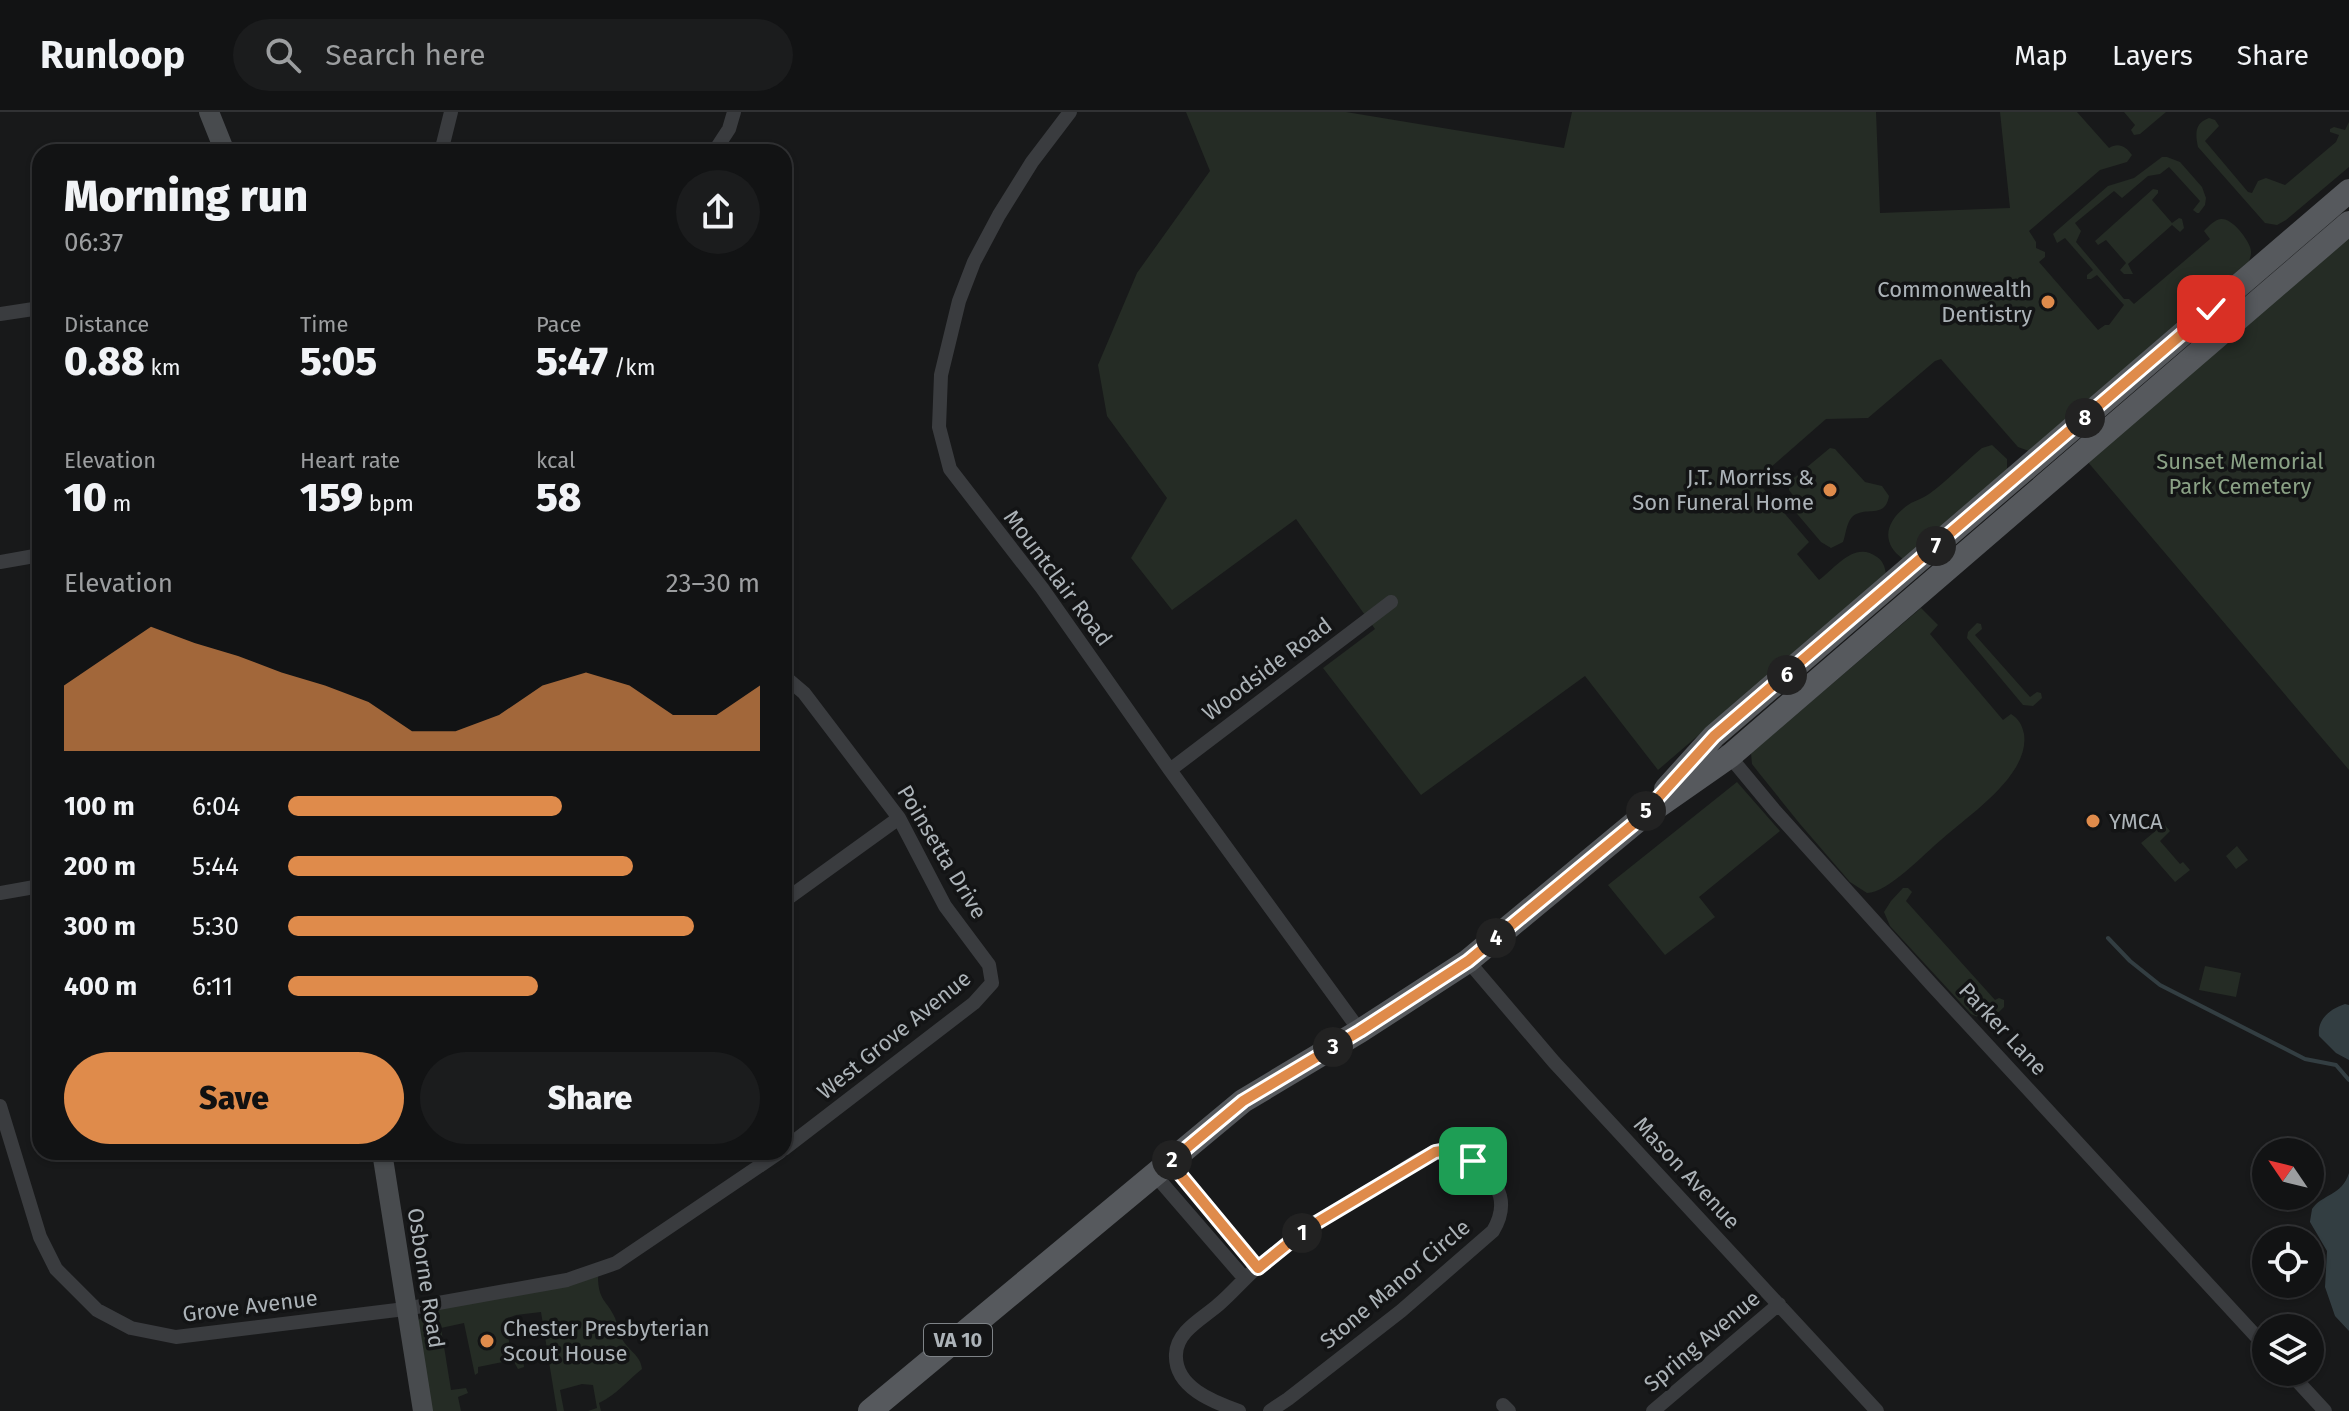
<!DOCTYPE html>
<meta charset="utf-8">
<style>
:root{--surface:#121314;--page:#1b1c1d;--text:#f1f3f6;--muted:#9c9ea0;--line:#313234;--accent:#df8b4b}
body{margin:0;font-family:"Fira Sans",sans-serif;background:var(--page);color:var(--text);height:100vh;display:flex;flex-direction:column;font-size:30px;white-space:nowrap}
*{box-sizing:border-box;margin:0}
p{font-size:26px;color:var(--muted)}
.icon{flex:none;width:44px;height:44px;fill:none;stroke:currentColor;stroke-width:2;stroke-linecap:round;stroke-linejoin:round}
.map{position:relative;flex:1;overflow:hidden}
.drawer{position:absolute;left:32px;top:32px;width:760px;height:1016px;display:flex;flex-direction:column;background:var(--surface);border-radius:24px;box-shadow:0 2px 6px #0004,0 0 0 2px var(--line)}
.drawer>*{flex:none}
.needle{width:52px;rotate:305deg}
.tools{position:absolute;left:2252px;top:1026px;display:grid;gap:16px}
.tools a{display:grid;place-items:center;width:72px;height:72px;border-radius:50%;background:var(--surface);box-shadow:0 2px 6px #0004,0 0 0 2px var(--line);font-size:40px}
.pin{position:absolute;display:grid;place-items:center;width:68px;height:68px;color:#fff;margin:-34px;border-radius:16px;box-shadow:0 4px 12px #0006}
.km{position:absolute;width:40px;height:40px;margin:-20px;border-radius:50%;background:#222;color:#fff;font-size:22px;line-height:40px;text-align:center}
.round{display:grid;place-items:center;flex:none;width:84px;height:84px;border-radius:42px;background:var(--page)}
.overview{display:flex;align-items:center;justify-content:space-between;height:136px;padding:0 32px}
h1{font-size:44px;font-weight:800;line-height:60px}
.figures{display:grid;grid-template-columns:repeat(3,1fr);gap:12px;height:136px;padding:8px 32px}
.figures div{display:grid;align-content:center}
.figures b{font-size:40px;font-weight:800}
.figures small{font-size:22px;font-weight:400}
.figures p{font-size:22px}
.chart{height:224px;padding:16px 32px}
.chart p{display:flex;justify-content:space-between}
.chart svg{width:100%;height:144px;margin-top:8px;fill:var(--accent);opacity:.7}
.primary-button{display:flex;gap:16px;margin-top:auto;padding:16px 32px}
.primary-button a{flex:1;height:92px;border-radius:48px;background:var(--accent);color:#111;font-size:32px;font-weight:800;line-height:92px;text-align:center}
.primary-button a+a{background:var(--page);color:var(--text)}
ul{padding:0 32px;list-style:none;font-size:26px}
li{display:grid;grid-template-columns:128px 96px 1fr;align-items:center;height:60px}
li i{height:20px;border-radius:10px;background:var(--accent)}
header{display:flex;align-items:center;gap:48px;box-sizing:border-box;height:112px;padding:0 40px;background:var(--surface);border-bottom:2px solid var(--line)}
header strong{font-size:38px}
nav{display:flex;gap:44px;margin-inline-start:auto;font-size:28px}
.search{width:560px;height:72px;background:var(--page);display:flex;align-items:center;gap:20px;box-sizing:border-box;padding:0 28px;border-radius:44px;color:var(--muted);font-size:30px}
.map>svg:first-child{display:block}
.green{fill:#252c25}
.water{fill:#333e42}
.lines{fill:none;stroke-linecap:round;stroke-linejoin:round}
.stream{stroke:#333e42;stroke-width:4}
.street{stroke:#3a3c3f;stroke-width:14}
.secondary{stroke:#484b4e;stroke-width:20}
.primary{stroke:#56595d;stroke-width:24}
.route-casing{stroke:#fff;stroke-width:16}
.route{stroke:#df8b4b;stroke-width:10}
.poi-dot{fill:#df8b4b;stroke:#131415;stroke-width:3}
.labels{text-anchor:middle;dominant-baseline:central;stroke-width:7;stroke-linejoin:round;paint-order:stroke}
.shield{fill:#131415;stroke:#7e8387;stroke-width:2}
.shield-label{font-size:20px;font-weight:bold;fill:#acb3b8}
.poi-label{font-size:22px;fill:#acb3b8;stroke:#131415;text-anchor:end}
.park-label{font-size:22px;fill:#8aa185;stroke:#131415}
.street-label{font-size:22px;fill:#acb3b8;stroke:#131415}
</style>
<header>
<strong>Runloop</strong>
<div class="search"><svg class="icon" aria-label="search" viewBox="0 0 24 24"><circle cx="10" cy="10" r="6"/><path d="M15 15l6 6"/></svg>Search here</div>
<nav><a>Map</a><a>Layers</a><a>Share</a></nav>
</header>
<div class="map">
<svg width="2349" height="1299" viewBox="0 0 2349 1299">
<rect width="100%" height="100%" fill="#18191a"/>
<!-- green -->
<path class="green" d="M1186 0H1346L1564 36 1572 0H1876L1880 101 2010 96 2000 0H2077L2109 36C2118 30 2126 34 2132 43L2127 50 2100 58 2029 119 2036 130V136L2045 140V145L2039 150 2098 218 2105 213H2109L2124 193 2097 163 2091 167H2087V163L2093 158 2065 126 2057 131 2053 122 2108 74 2134 66 2162 45H2167L2180 50 2202 75 2206 86 2205 93 2199 101H2197L2193 98 2200 89 2169 55 2160 62 2148 64 2122 86 2114 79 2075 111 2081 119 2076 130 2124 187H2129L2134 192 2210 127 2204 119C2209 114 2214 108 2221 107 2232 106 2247 126 2250 135 2252 141 2251 143 2249 149L2029 339 2018 335 1941 247 1935 249 1868 306 1826 307 1763 362 1760 368 1762 375 1809 430 1797 442 1819 468C1835 456 1855 428 1877 445 1883 449 1885 455 1886 462L1658 658 1585 564 1421 683 1323 556 1375 517 1296 407 1172 498 1131 446 1167 386 1107 304 1098 253 1137 161 1210 59Z
M2124 0H2166L2140 22 2134 23 2131 18 2135 13Z
M2209 6 2215 8 2219 14 2205 29 2248 80 2252 81 2258 69 2266 66 2285 73 2336 30 2339 23 2330 20V17L2334 15 2345 18 2349 10V55L2286 108 2277 113 2265 111 2198 35C2195 21 2195 11 2209 6Z
M2153 77 2158 78V81L2152 88 2172 111 2179 106 2182 107 2184 116 2180 120 2172 113 2128 152 2133 162H2124L2120 158 2126 151 2106 128 2098 133 2095 129Z
M2349 122V658L2087 349Z
M1992 333 2007 347V358L1903 447C1877 428 1889 405 1911 391 1917 388 1923 386 1929 382 1947 369 1964 351 1982 336Z
M1830 336 1835 337 1865 370 1882 374 1889 384C1885 408 1865 393 1852 405 1846 412 1846 422 1843 430L1831 436 1821 430 1782 384H1785L1793 394 1798 390 1789 378V370Z
M1921 496 1938 513 1930 522 2003 608 2011 602C2019 607 2022 613 2024 622 2030 663 1969 703 1942 727 1925 741 1888 781 1867 781L1850 770 1800 712 1759 661 1752 652 1751 641Z
M1977 511 1981 512 1982 517 1975 523 2030 585 2037 580 2041 581 2042 586 2033 594 2023 593 1967 526 1968 520Z
M1737 670 1780 719 1699 785 1715 805 1665 843 1608 773Z
M2164 712 2170 719 2160 729 2180 752 2183 750 2190 758 2175 770 2141 731Z
M2237 734 2248 748 2236 757 2226 744Z
M1903 776H1908L1912 780 1906 789 1995 888 1999 886 2004 888V895C1995 905 1983 909 1971 902L1890 814 1884 800 1891 789Z
M2205 854 2241 861 2236 885 2199 878Z
M598 1164C598 1189 607 1188 615 1206 618 1212 618 1219 621 1225 627 1238 641 1243 642 1257 627 1269 616 1283 599 1291L601 1299H588L597 1296 593 1273 582 1272 560 1278 564 1299H557L541 1200 516 1203 505 1207 512 1246H523L524 1255 518 1257 513 1248 478 1255V1261L475 1263 464 1211 441 1216 451 1278 466 1276 468 1281 458 1285 461 1299H432L416 1211 426 1200Z"/>
<!-- water -->
<path class="water" d="M2345 892 2349 893V948L2336 941 2319 924C2317 907 2330 897 2345 892Z
M2349 1061V1219L2335 1204 2325 1175 2327 1139 2310 1110C2310 1109 2312 1098 2312 1097 2322 1082 2342 1084 2349 1061Z"/>
<g class="lines">
<!-- stream -->
<path class="stream" d="M2108 826 2130 849 2160 873 2305 947 2336 953 2349 968"/>
<!-- street -->
<path class="street" d="M1070 0 1032 50 999 103 974 150 959 189 941 263 939 315 950 357 1042 476 1170 658 1360 919
M441 40 451 0
M714 40 729 17 734 0
M0 202 40 196
M0 450 40 443
M784 564 804 581 899 706 945 794 989 853 992 871 974 891 784 1037
M1726 640 1775 699 1932 873 2266 1235
M1170 658 1391 490
M0 781 40 774
M784 789 899 706
M1468 849 1554 950 1877 1299
M0 994 40 1125 56 1157 97 1198 131 1216 176 1225 405 1197 567 1168 616 1151 780 1040
M1170 1050 1258 1156
M1155 1063 1245 1167
M2289 1260 2325 1299
M1503 1293 1509 1299
M1239 1299C1213 1290 1174 1275 1176 1242 1177 1219 1202 1207 1218 1193 1230 1183 1241 1170 1253 1159 1270 1145 1288 1131 1306 1118 1332 1099 1361 1084 1389 1067 1403 1058 1420 1045 1436 1040 1443 1037 1453 1037 1460 1040 1475 1046 1496 1069 1500 1084 1503 1096 1499 1109 1493 1119L1401 1199 1288 1287 1270 1299
M1653 1299 1779 1192"/>
<!-- secondary -->
<path class="secondary" d="M209 0 225 40
M382 1040 423 1299"/>
<!-- primary -->
<path class="primary" d="M1666 677 1714 624 2349 79
M870 1299 1243 989 1360 919 1468 849 1637 709 1730 644 2349 111"/>
</g>
<g class="lines">
<defs>
<path id="route" d="M1473 1049C1459 1039 1451 1037 1435 1040L1306 1117 1258 1156 1170 1050 1243 989 1360 919 1468 849 1637 709 1714 624 2211 197"/>
</defs>
<!-- route casing -->
<use href="#route" class="route-casing"/>
<!-- route -->
<use href="#route" class="route"/>
</g>
<!-- markers -->
<g class="poi-dot">
<circle cx="2048" cy="190" r="8"/>
<circle cx="1830" cy="378" r="8"/>
<circle cx="2093" cy="709" r="8"/>
<circle cx="487" cy="1229" r="8"/>
</g>
<g class="labels">
<!-- shield labels -->
<rect class="shield" x="924" y="1212" width="68" height="32" rx="6"/>
<g class="shield-label">
<text x="958" y="1228">VA 10</text>
</g>
<!-- poi labels -->
<g class="poi-label">
<text x="2032" y="177">Commonwealth<tspan x="2032" dy="25">Dentistry</tspan></text>
<text x="1814" y="365">J.T. Morriss &amp;<tspan x="1814" dy="25">Son Funeral Home</tspan></text>
<text x="2109" y="709" text-anchor="start">YMCA</text>
<text x="503" y="1216" text-anchor="start">Chester Presbyterian<tspan x="503" dy="25">Scout House</tspan></text>
</g>
<!-- park labels -->
<g class="park-label">
<text x="2240" y="349">Sunset Memorial<tspan x="2240" dy="25">Park Cemetery</tspan></text>
</g>
<!-- street labels -->
<g class="street-label">
<text transform="translate(1058 466) rotate(53)">Mountclair Road</text>
<text transform="translate(1267 557) rotate(-37)">Woodside Road</text>
<text transform="translate(942 740) rotate(59)">Poinsetta Drive</text>
<text transform="translate(2003 917) rotate(47)">Parker Lane</text>
<text transform="translate(894 923) rotate(-39)">West Grove Avenue</text>
<text transform="translate(1687 1061) rotate(47)">Mason Avenue</text>
<text transform="translate(426 1166) rotate(81)">Osborne Road</text>
<text transform="translate(1395 1172) rotate(-40)">Stone Manor Circle</text>
<text transform="translate(250 1194) rotate(-7)">Grove Avenue</text>
<text transform="translate(1702 1229) rotate(-40)">Spring Avenue</text>
</g>
</g>
</svg>
<div class="tools">
<a><svg class="needle" viewBox="-14 -14 28 28"><path d="M0-13l5 13h-10z" fill="#e53935"/><path d="M0 13l5-13h-10z" fill="#9c9ea0"/></svg></a>
<a><svg class="icon" aria-label="locate" viewBox="0 0 24 24"><circle cx="12" cy="12" r="6"/><path d="M12 2v4M12 18v4M2 12h4M18 12h4"/></svg></a>
<a><svg class="icon" aria-label="layers" viewBox="0 0 24 24"><path d="M12 4l9 5-9 5-9-5zM3 14l9 5 9-5"/></svg></a>
</div>
<div class="pin" style="left:1473px;top:1049px;background:#1e9e55"><svg class="icon" aria-label="arrive" viewBox="0 0 24 24"><path d="M6 21V4h12l-3 4 3 4H6"/></svg></div>
<div class="pin" style="left:2211px;top:197px;background:#d93025"><svg class="icon" aria-label="check" viewBox="0 0 24 24"><path d="M5 12l5 5 9-10"/></svg></div>
<b class="km" style="left:1302px;top:1121px">1</b>
<b class="km" style="left:1172px;top:1048px">2</b>
<b class="km" style="left:1333px;top:935px">3</b>
<b class="km" style="left:1496px;top:826px">4</b>
<b class="km" style="left:1646px;top:699px">5</b>
<b class="km" style="left:1787px;top:563px">6</b>
<b class="km" style="left:1936px;top:434px">7</b>
<b class="km" style="left:2085px;top:306px">8</b>
<section class="drawer">
<div class="overview"><div><h1>Morning run</h1><p>06:37</p></div><a class="round"><svg class="icon" aria-label="share" viewBox="0 0 24 24"><path d="M12 15V3M7 8l5-5 5 5M5 13v7h14v-7"/></svg></a></div>
<div class="figures">
<div><p>Distance</p><b>0.88<small> km</small></b></div>
<div><p>Time</p><b>5:05</b></div>
<div><p>Pace</p><b>5:47<small> /km</small></b></div>
</div>
<div class="figures">
<div><p>Elevation</p><b>10<small> m</small></b></div>
<div><p>Heart rate</p><b>159<small> bpm</small></b></div>
<div><p>kcal</p><b>58</b></div>
</div>
<div class="chart"><p><span>Elevation</span>23–30 m</p>
<svg viewBox="0 0 160 44" preserveAspectRatio="none"><path d="M0 44V24L10 15L20 6L30 11L40 15L50 20L60 24L70 29L80 38L90 38L100 33L110 24L120 20L130 24L140 33L150 33L160 24V44z"/></svg>
</div>
<ul>
<li><b>100 m</b>6:04<i style="width:58%"></i></li>
<li><b>200 m</b>5:44<i style="width:73%"></i></li>
<li><b>300 m</b>5:30<i style="width:86%"></i></li>
<li><b>400 m</b>6:11<i style="width:53%"></i></li>
</ul>
<div class="primary-button"><a>Save</a><a>Share</a></div>
</section>
</div>
